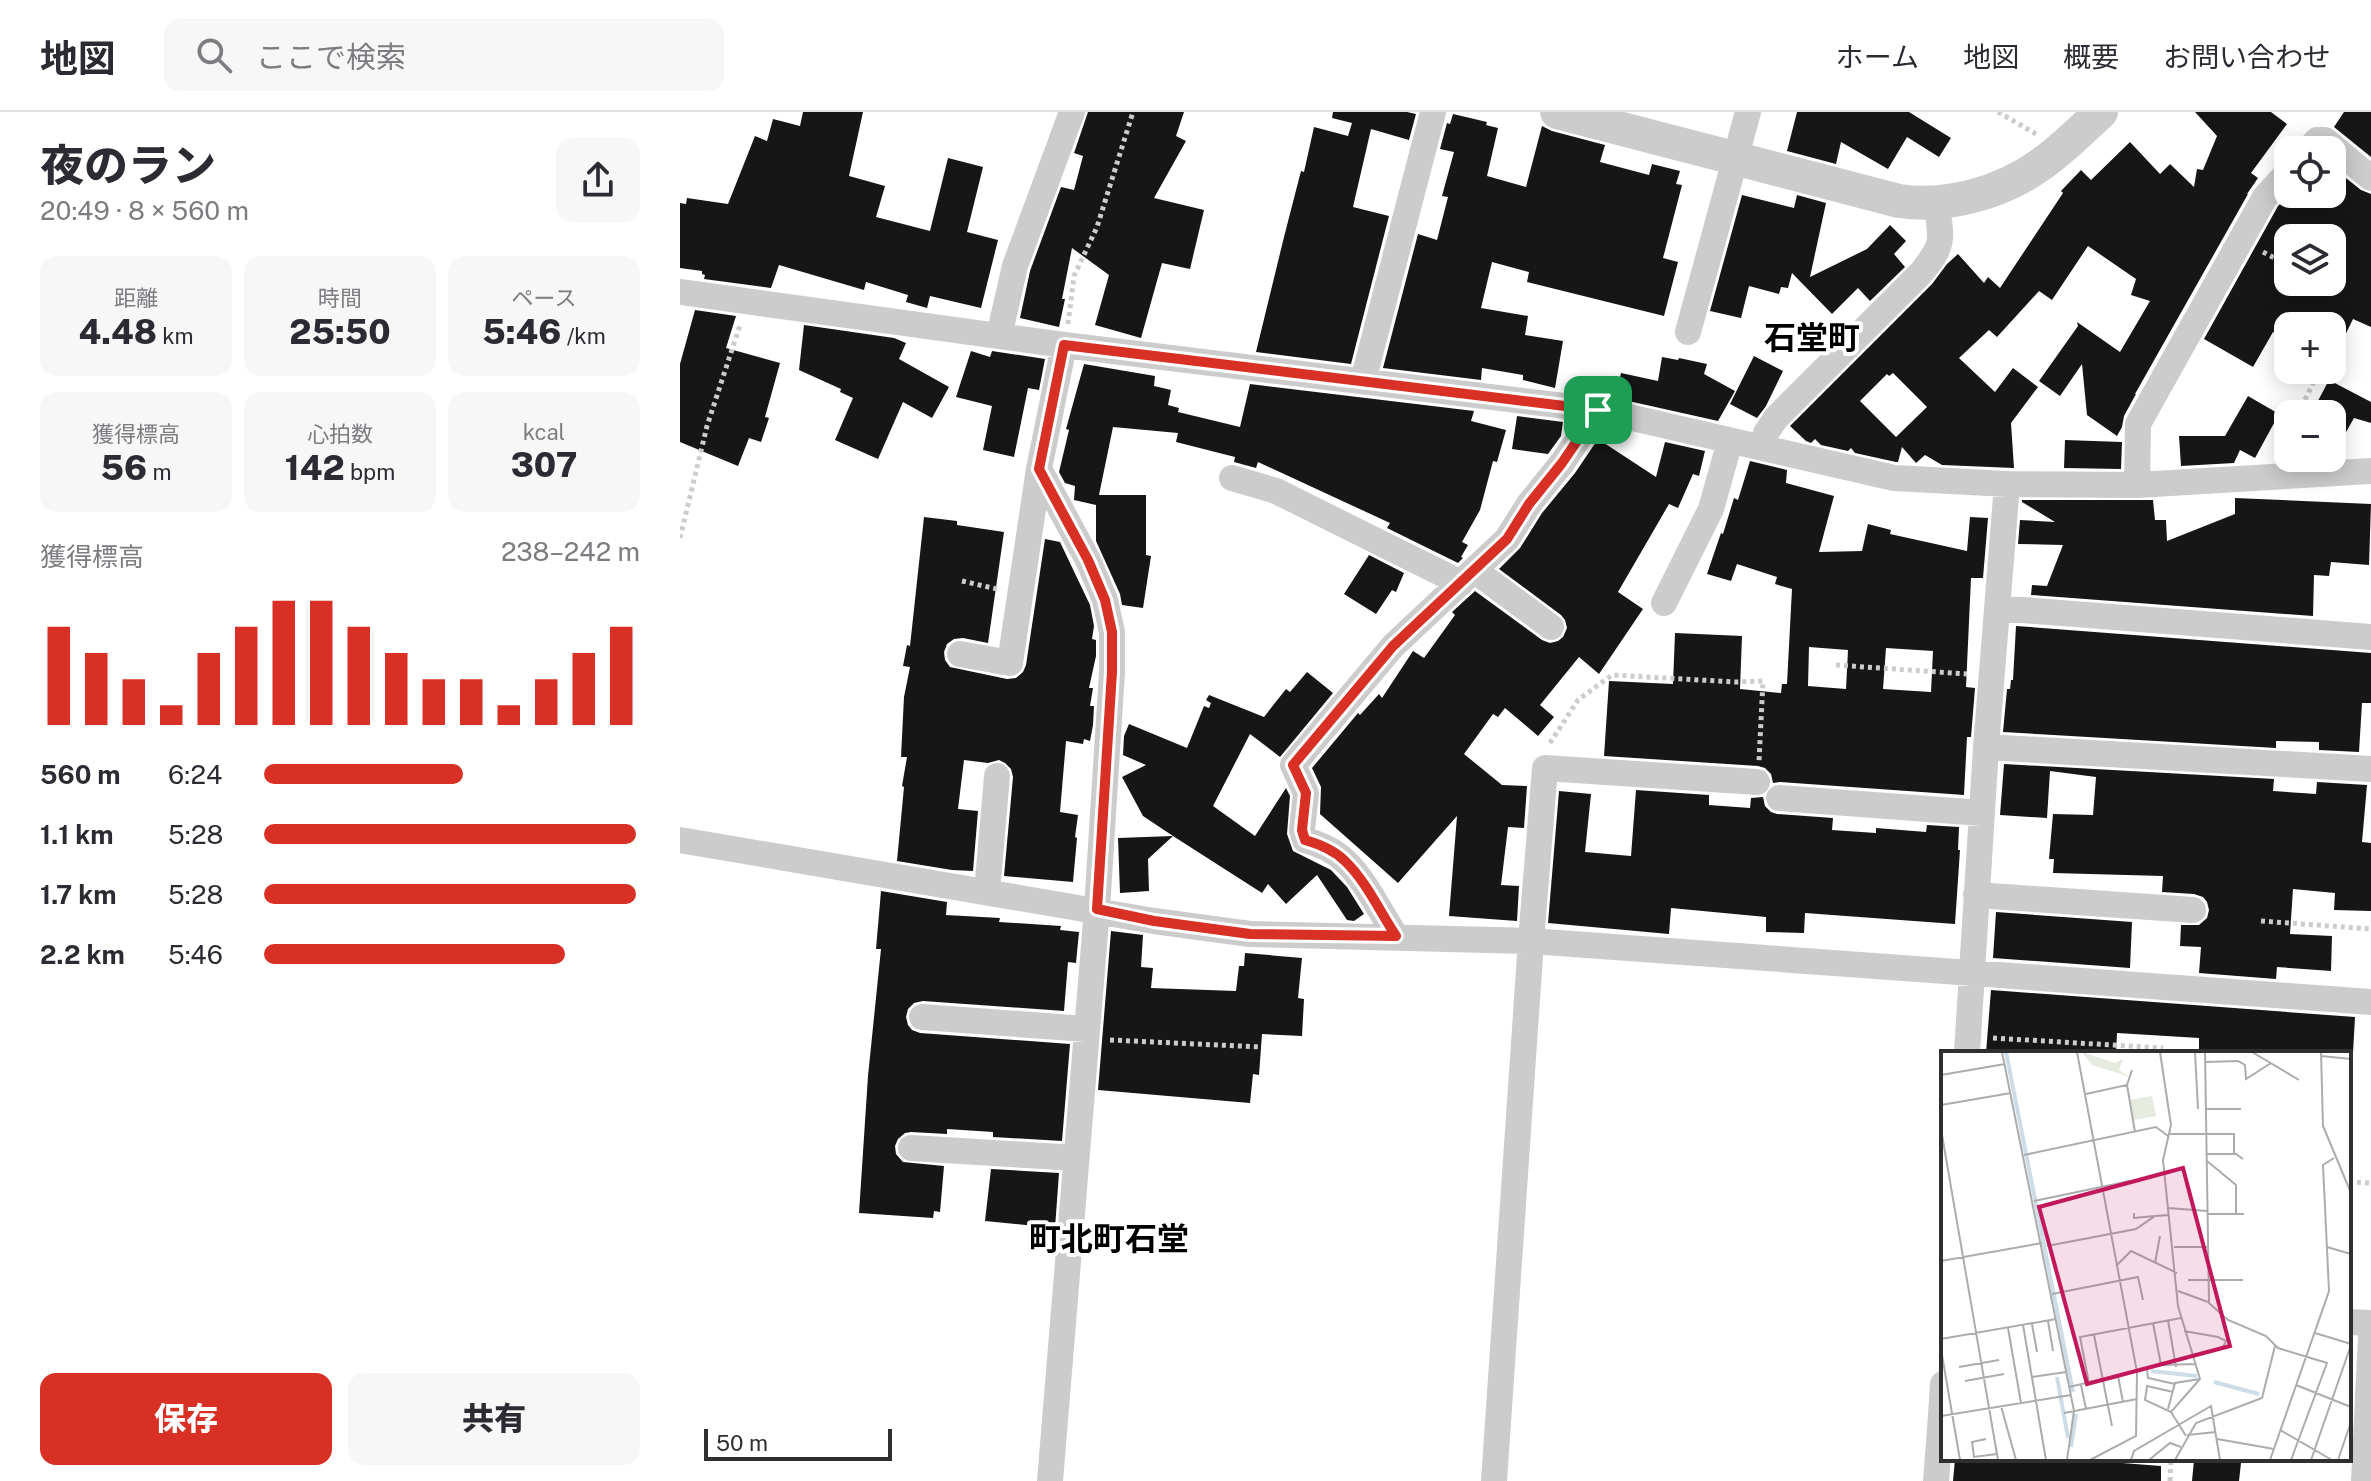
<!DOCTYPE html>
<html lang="ja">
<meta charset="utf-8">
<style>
:root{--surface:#fff;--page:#f7f7f7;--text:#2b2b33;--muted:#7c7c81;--line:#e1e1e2;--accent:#d93025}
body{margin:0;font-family:"Public Sans","Noto Sans JP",sans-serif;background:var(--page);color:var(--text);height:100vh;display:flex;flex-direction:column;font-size:30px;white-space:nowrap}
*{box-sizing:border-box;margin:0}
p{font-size:26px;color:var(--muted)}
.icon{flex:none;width:44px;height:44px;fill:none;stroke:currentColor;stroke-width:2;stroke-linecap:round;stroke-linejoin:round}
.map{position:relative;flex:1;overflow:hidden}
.details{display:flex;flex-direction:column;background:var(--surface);width:680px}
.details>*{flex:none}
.tools{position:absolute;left:1594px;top:24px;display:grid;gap:16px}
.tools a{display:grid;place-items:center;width:72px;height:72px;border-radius:16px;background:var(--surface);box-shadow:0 4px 20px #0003;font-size:40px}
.scale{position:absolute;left:24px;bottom:20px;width:188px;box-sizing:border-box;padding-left:8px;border:4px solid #2f2f2f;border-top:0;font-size:22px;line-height:28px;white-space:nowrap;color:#2f2f2f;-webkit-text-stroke:6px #fff;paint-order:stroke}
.pin{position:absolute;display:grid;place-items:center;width:68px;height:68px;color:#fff;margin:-34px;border-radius:16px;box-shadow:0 4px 12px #0006}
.round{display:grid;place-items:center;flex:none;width:84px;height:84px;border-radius:16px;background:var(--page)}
.overview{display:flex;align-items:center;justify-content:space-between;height:136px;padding:0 40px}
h1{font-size:44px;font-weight:800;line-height:60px}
.metrics{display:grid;grid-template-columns:repeat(3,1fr);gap:12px;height:136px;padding:8px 40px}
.metrics div{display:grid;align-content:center;border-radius:16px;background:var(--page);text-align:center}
.metrics b{font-size:34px;font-weight:800}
.metrics small{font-size:22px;font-weight:400}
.metrics p{font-size:22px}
.chart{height:224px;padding:16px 40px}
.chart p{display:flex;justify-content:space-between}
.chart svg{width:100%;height:144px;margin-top:8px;stroke:var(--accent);stroke-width:6}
.button{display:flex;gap:16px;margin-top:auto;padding:16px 40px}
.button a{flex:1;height:92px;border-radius:16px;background:var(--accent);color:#fff;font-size:32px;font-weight:800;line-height:92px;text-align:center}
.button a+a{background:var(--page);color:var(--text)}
ul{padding:0 40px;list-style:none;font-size:26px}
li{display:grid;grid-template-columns:128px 96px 1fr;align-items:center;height:60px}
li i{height:20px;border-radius:10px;background:var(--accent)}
header{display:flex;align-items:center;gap:48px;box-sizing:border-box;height:112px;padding:0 40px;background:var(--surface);border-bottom:2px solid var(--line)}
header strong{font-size:38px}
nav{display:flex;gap:44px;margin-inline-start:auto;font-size:28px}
.search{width:560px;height:72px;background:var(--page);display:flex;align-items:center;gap:20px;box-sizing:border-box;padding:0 28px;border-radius:16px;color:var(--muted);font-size:30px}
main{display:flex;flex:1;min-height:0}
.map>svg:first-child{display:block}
.building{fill:#161616;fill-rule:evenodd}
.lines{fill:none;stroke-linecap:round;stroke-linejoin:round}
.path{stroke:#ccc;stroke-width:5;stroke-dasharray:4 4;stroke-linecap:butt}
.minor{stroke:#ccc;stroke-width:26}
.tertiary{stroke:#ccc;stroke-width:34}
.route-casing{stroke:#fff;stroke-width:16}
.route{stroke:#d93025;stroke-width:10}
.labels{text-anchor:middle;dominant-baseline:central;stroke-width:8;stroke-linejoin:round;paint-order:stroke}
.quarter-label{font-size:32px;font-weight:bold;fill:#000;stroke:#fff}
.inset-river{fill:none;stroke:#cddde8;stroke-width:4}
.inset-road{fill:none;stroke:#acacac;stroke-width:2}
.view{fill:#c2185b;fill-opacity:0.15;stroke:#c2185b;stroke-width:4}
.inset-edge{fill:none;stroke:#2f2f2f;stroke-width:4}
</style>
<header>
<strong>地図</strong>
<div class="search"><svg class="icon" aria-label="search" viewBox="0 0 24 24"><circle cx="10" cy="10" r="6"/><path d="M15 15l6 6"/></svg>ここで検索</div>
<nav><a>ホーム</a><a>地図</a><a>概要</a><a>お問い合わせ</a></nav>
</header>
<main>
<section class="details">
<div class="overview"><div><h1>夜のラン</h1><p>20:49 · 8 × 560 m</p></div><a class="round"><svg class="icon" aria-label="share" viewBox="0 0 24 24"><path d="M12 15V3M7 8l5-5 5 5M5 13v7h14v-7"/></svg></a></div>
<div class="metrics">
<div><p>距離</p><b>4.48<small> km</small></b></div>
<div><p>時間</p><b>25:50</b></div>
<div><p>ペース</p><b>5:46<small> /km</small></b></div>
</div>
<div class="metrics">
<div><p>獲得標高</p><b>56<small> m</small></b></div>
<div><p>心拍数</p><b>142<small> bpm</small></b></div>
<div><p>kcal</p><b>307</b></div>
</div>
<div class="chart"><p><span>獲得標高</span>238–242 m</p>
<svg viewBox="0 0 160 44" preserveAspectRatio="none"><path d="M5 44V14M15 44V22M25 44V30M35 44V38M45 44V22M55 44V14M65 44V6M75 44V6M85 44V14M95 44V22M105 44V30M115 44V30M125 44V38M135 44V30M145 44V22M155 44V14"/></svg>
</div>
<ul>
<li><b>560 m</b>6:24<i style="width:53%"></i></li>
<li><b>1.1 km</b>5:28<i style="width:99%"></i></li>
<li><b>1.7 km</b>5:28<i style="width:99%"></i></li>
<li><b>2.2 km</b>5:46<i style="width:80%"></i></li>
</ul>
<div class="button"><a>保存</a><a>共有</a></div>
</section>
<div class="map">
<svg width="1691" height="1369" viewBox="0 0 1691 1369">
<rect width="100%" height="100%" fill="#fff"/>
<!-- building -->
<path class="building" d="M123 0H183L169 64 205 74 196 105 250 119 268 46 303 55 287 120 318 128 301 196 250 184 247 196 226 190 228 183 186 170 184 178 99 153 91 176 24 167 25 163 22 162V159L0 156V91L6 92 7 86 48 92 75 24 87 29 93 7 120 14Z
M408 0H504L496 24 506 29 474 86 524 98 510 157 482 151 461 226 415 213 429 163 392 136 382 187H385L379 215 340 206 350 159 381 75 394 78 403 44 394 41Z
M653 0H727L736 2 729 28 691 17 673 95 709 104 671 252 576 240 604 125 621 59 624 60 634 15 668 24 672 11 652 6Z
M1117 0H1229L1271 26 1259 45 1227 25 1208 57 1161 30 1156 52 1107 39Z
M1515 0H1591L1607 12 1571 61 1578 66 1567 82H1568L1455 282H1456L1444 304 1442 315 1437 324 1407 303 1402 252 1380 284 1359 269 1398 214 1397 210 1440 240 1470 189 1451 183 1456 167 1408 134 1372 188 1359 179 1317 225 1309 218 1279 246 1315 280 1333 256 1358 275 1331 311 1334 356 1262 353 1245 343 1236 351 1222 335 1218 350H1216L1175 341 1171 336 1168 339 1141 333 1135 327 1131 331 1126 329 1110 314 1252 172 1267 152 1278 142 1304 171 1308 165 1320 176 1383 81 1381 79 1401 58 1411 68 1450 30 1480 62 1490 52 1514 75 1517 57 1523 58 1537 24ZM1213 261 1247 295 1216 325 1180 289 1207 262 1209 264Z
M1664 0H1691V45L1654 15Z
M773 2 807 10 806 13 818 16 807 64 846 75 862 14 872 19 925 33 920 50 969 63 972 52 1000 59 996 72 1002 73 983 146 998 150 984 204 847 170 849 160 812 150 801 196 848 204 845 223 883 229 875 276 843 268V263L802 256 801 268 703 256 738 122 757 128 768 85 762 84 774 40 760 37 767 11 770 12Z
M1652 55 1681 78 1691 82V215L1673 207 1652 250V214H1608V227L1593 220 1573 255 1524 227 1598 94 1610 82H1652ZM1608 126H1652V170H1608Z
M1062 83 1114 96 1117 83 1146 91 1130 165 1187 137 1210 113 1226 129 1214 142 1225 155 1190 189 1178 176 1152 202 1112 161 1108 176 1101 175 1099 182 1069 174 1061 206 1030 199Z
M15 198 56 204 46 236 100 251 85 305 89 306 81 330 69 326 58 354 0 330V252Z
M124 213 214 226 226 231 219 247 269 275 252 306 223 290 198 347 155 328 173 286 160 280 161 277 119 258Z
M291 239 310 245 312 239 365 247 359 278 348 276 334 345 303 338 312 294 276 285Z
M1074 244 1103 259 1086 294 1077 306 1050 292Z
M982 245 998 248 999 246 1027 252 1024 262 1055 279 1038 309 935 286 941 261 978 269Z
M404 252 475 264 474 274 491 278 488 293 499 296 498 300 560 315 570 272 794 299 791 309 826 318 817 350 813 349 800 398 782 430 788 433 781 445 783 446 778 451 707 416 710 411 578 350 576 356 554 350 555 345 496 330 498 321 433 315 419 383H466V443L471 444 463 496 442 493 440 482 416 429V393L394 388 395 374 385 371 379 360 389 318 386 317Z
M1649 268 1691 290V311L1674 306 1652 345V302H1631Z
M1568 284 1599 302 1575 346 1560 338 1554 351 1501 354 1499 324H1545Z
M837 304 883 310 881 324 868 342 832 337Z
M918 327 976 365 985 330 1025 339 1019 364 1013 362 998 396 989 392 938 480 963 497 919 562 899 545 860 593 874 605 858 624 825 596 818 605 813 602 784 642 822 673 847 674 844 716 828 715 821 773 839 774 837 809 769 804 777 704 718 771 640 702 641 675 632 656 678 601 680 603 699 582 702 586 733 539 744 546 775 503 772 500 795 479 862 528 870 531 878 529 883 525 887 516 885 508 881 503 819 457 840 436 862 401 895 361Z
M1385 328 1442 330 1441 357 1384 356Z
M1070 349 1107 358 1106 371 1154 384 1139 440 1182 439 1188 412 1211 418 1210 422 1287 439 1290 405 1308 406 1303 466H1291L1286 575 1295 576 1291 625H1287L1284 683 1100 670 1093 671 1091 662 1085 656 1078 654 924 644 929 569 993 572 995 521 1062 524 1060 577 1101 581 1102 572H1107L1112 477 1095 472 1097 465 1057 452 1051 469 1027 462 1041 421 1043 422 1054 386 1058 388ZM1129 535 1168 538 1166 577 1128 574ZM1206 536 1253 539 1251 580 1203 577Z
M1555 386 1691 392 1689 453 1651 450 1649 464 1634 463 1633 504 1351 483 1352 473 1367 474 1383 433 1338 432 1340 408 1375 410 1342 390V388H1473L1475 408H1486L1487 429 1555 402Z
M244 405 277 409V413L324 420 308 531 283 526 274 527 267 532 264 540 265 548 270 555 327 567 336 566 343 560 346 553 365 427 380 430 410 493 414 514 412 527 416 528V544L409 576H413L410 594H414L413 613 410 629 404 627 403 632 386 629 380 700 398 703 395 725 397 726 393 770 324 764 333 665 331 657 325 651 319 648 308 651 284 648 278 697 298 699 293 759 272 758 217 749 224 675 222 674 227 645H221L224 585 230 555 223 554 227 533 230 534Z
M689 443 724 461 716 480 712 478 696 502 664 482Z
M1336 514 1691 541V591H1682L1679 640 1639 638V630L1596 629V636L1323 620 1327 577H1330L1331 568H1333Z
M627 560 653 581 600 645 570 622 533 694 575 724 606 676 610 684 607 722 613 739 651 758 667 775 684 802 674 809 667 808 637 763 606 792 588 772 582 781 493 724 468 747 469 779 440 781 438 726 493 724 463 704 442 665 466 653 443 643 444 624 449 612 507 636 524 594 529 596 531 591 526 588 529 583 584 605 606 577 610 580Z
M1324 652 1594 667 1593 679 1636 682 1637 670 1687 673 1682 730 1691 731V799L1654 798 1655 781 1613 777 1610 822 1652 824 1651 859 1597 855 1596 867 1519 861 1521 835 1500 834 1501 813H1519L1527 806 1529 798 1527 790 1523 785 1514 782 1482 780 1483 764 1373 761 1374 747H1369L1373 702 1413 703 1416 665 1370 659 1367 706 1320 703Z
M956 678 1029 683V693L1070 696 1071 686 1083 685 1085 694 1091 700 1097 702 1153 706 1152 718 1196 721V716L1246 720 1247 713 1279 715 1278 738H1280L1275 812 1125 801 1124 821 1086 820V805L991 796 989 822 868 811 879 679 911 682 905 740 951 744Z
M201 779 267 790 266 803 320 806 319 810 381 814 380 818 399 820 396 851 388 850 384 899 243 889 234 891 228 897 226 905 228 913 232 918 240 921 390 932 382 1029 313 1025V1020L267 1017V1022L231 1020 225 1021 218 1027 215 1034 216 1042 223 1050 264 1054 260 1100 254 1099 253 1106 179 1101 188 964 201 837H196Z
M1316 800 1452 810 1450 856 1313 846Z
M431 819 463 823 461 855 473 856 471 876 556 879 559 854H564L565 841 622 846 618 886 624 887 622 924 582 922 579 963 573 962 570 991 418 978Z
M1311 878 1675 905 1673 941 1519 938V926L1437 921 1436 941H1306Z
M311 1057 379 1061 375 1116 305 1109Z
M1275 1347H1391L1481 1354V1369H1273Z
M1514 1348 1561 1351 1559 1369H1512Z"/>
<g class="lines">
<!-- path -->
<path class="path" d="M1318 0 1356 22
M1583 140 1608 153
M388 212 394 164 417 115 453 0
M1618 302 1637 263
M1599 341 1608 323
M0 426 27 314 60 213
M282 469 317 477
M1156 553 1287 562
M870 631 898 588 932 563 1055 570 1083 569 1079 649
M1581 809 1691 817
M1313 926 1483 936
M430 928 581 935
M1669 1070 1691 1071
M1490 1369 1491 1347"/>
<!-- minor -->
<path class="minor" d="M1628 38 1637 28H1645L1691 66
M0 180 384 233 918 298 1214 366 1327 372 1457 373 1691 359
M1008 220 1068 0
M319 224 335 154 392 0
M683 269 753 0
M1082 335 1086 321 1096 306 1241 161C1265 131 1262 128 1256 91
M552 366 596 379 781 471
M1457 373 1458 312 1585 85 1608 60
M794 458 871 515
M984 491 1031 397 1050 329
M1317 496 1691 525
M280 542 330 551 359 357
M1306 635 1691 657
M1099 686 1302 701
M0 728 474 809 570 822 851 829 1691 890
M307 780 317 664
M1296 783 1513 798
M716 824C700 800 686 769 665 749 655 739 639 732 625 728L622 718 626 681 613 653 713 534 827 427 849 392 882 351 918 298
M242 905 406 917
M1287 941 1306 635 1327 372
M231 1036 396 1046
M1669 1210 1691 1211
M1263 1272 1260 1317H1263
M370 1369 417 797 432 560V520L425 488 408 448 359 357 384 233
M814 1369 851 829 865 656 1077 670
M1256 1369 1260 1317
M1684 1369 1691 1224"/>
<!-- tertiary -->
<path class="tertiary" d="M877 0 1219 89C1266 96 1321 81 1360 53 1382 38 1401 18 1421 0"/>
</g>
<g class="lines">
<defs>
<path id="route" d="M384 233 918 298 882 351 849 392 827 427 713 534 613 653 626 681 622 718 625 728C639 732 655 739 665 749 686 769 700 800 716 824L570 822 474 809 417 797 432 560V520L425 488 408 448 359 357Z"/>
</defs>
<!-- route casing -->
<use href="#route" class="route-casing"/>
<!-- route -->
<use href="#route" class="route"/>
</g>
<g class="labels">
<!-- quarter labels -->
<g class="quarter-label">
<text x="1132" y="225">石堂町</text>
<text x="429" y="1126">町北町石堂</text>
</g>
</g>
<!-- overview -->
<g transform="translate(1261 939)">
<rect width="410" height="410" fill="#fff"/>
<path d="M141 1 174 12 182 8 178 19 189 26 151 14ZM211 45 215 65 192 69 188 49Z" fill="#e5ebdf"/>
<path class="inset-river" d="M65 1 132 341M210 320 256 325M116 326 127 387M273 331 318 343M130 396 135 363"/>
<path class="inset-road" d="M61 1 133 360 126 409M136 1 196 321 195 385 149 409M219 1 230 74 222 109 237 255 259 328 230 361M254 1 257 58M264 1 268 252 287 269 325 285 337 297 386 312 350 409M311 1 358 29M380 1 382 75 410 142M380 5 410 8M265 11 297 10 304 14 305 28 330 12M0 24 64 13M186 34 194 81M145 43 186 34 191 19M0 54 70 42M265 58H300M0 78 57 409M229 83H293V103M265 103H295L302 108M83 104 215 76 227 85M266 110 295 134V163M93 150 189 130M227 157 266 160M193 162V167L214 165M266 163H303M106 195 195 178 214 165 228 164M233 196H266M386 196 410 203M0 210 101 192M214 212 219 185M175 215 190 200 236 222M247 229H302M237 240 267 251M111 243 197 226 202 249M227 269 235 316M107 270 112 300M91 273 96 301M82 274 105 409M67 277 80 352M243 280 277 286 285 290 282 296M374 282 410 293M153 284 171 375M0 288 115 268M0 298 19 409M220 314 254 313M18 316 58 309M206 318 207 327 234 333M177 325 182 351M91 326 125 321M24 330 63 323M148 332 139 286 240 267M140 334 145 358M355 334 410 356M128 336 220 314 212 272M232 341 206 335 204 349 230 361 245 385M60 355 75 409M227 358 234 332 259 328M123 362 196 348M0 365 130 344M339 379 391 409M246 384 275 381M45 388 31 391 33 406 56 403M276 388 333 398M190 409 193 400 270 355 279 409M208 409 229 392 240 396M234 409 255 372 321 347 334 295M329 409 388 240 382 114 393 107M370 409 410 294M397 409 410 371"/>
<path class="view" d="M242 117 289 295 146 333 98 156Z"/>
<rect width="410" height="410" class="inset-edge"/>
</g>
</svg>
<div class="tools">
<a><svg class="icon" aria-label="locate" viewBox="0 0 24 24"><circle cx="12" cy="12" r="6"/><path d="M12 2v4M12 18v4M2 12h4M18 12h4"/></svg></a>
<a><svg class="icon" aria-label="layers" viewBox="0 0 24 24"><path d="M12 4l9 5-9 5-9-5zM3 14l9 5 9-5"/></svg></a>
<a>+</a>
<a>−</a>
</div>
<div class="scale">50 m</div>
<div class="pin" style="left:918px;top:298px;background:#1e9e55"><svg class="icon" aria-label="arrive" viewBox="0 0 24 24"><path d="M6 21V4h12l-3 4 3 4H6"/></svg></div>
</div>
</main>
